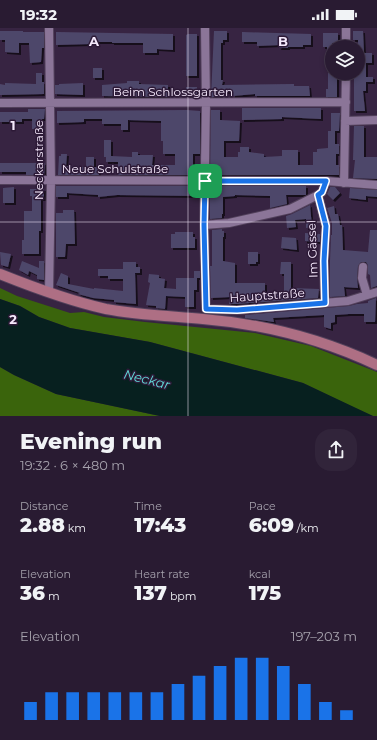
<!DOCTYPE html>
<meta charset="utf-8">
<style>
:root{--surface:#291b32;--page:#31243a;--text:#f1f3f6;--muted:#a5a1ac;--line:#45394d;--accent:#1a73e8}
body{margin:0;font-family:Montserrat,sans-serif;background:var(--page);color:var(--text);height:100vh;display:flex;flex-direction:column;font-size:15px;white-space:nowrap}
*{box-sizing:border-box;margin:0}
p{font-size:13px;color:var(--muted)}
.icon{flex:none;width:22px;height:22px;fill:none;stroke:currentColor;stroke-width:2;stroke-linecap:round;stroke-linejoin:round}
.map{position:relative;height:388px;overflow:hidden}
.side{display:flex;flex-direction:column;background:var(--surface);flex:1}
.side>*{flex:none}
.fabs{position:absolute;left:325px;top:12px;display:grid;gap:8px}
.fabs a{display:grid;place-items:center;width:40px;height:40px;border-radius:50%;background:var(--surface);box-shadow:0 2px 6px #0003,0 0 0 1px var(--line);font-size:20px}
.pin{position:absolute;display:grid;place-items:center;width:34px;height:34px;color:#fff;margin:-17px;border-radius:8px;box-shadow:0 2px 6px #0006}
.round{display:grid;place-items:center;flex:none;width:42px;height:42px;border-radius:16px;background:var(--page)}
.head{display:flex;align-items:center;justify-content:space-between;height:68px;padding:0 20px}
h1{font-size:22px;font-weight:800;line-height:30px}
.figures{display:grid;grid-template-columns:repeat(3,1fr);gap:6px;height:68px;padding:4px 20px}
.figures div{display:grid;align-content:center}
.figures b{font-size:20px;font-weight:800}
.figures small{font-size:11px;font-weight:400}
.figures p{font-size:11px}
.chart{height:112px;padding:8px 20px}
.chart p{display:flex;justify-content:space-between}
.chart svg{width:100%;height:72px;margin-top:4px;stroke:var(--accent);stroke-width:6}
.status{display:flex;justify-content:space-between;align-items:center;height:28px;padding:0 20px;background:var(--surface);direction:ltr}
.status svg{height:11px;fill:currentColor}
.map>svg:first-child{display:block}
.green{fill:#3a640c}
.water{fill:#07201f}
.building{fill:#4e476a;filter:url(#shadow)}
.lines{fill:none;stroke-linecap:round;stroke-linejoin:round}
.minor-casing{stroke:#52415b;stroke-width:10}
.major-casing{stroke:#52415b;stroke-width:12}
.minor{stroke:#8b7598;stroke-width:8}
.major{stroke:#ae6f84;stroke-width:10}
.route-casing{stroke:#fff;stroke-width:8}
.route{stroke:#1a73e8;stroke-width:5}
.grid{fill:none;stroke:#f5e9fc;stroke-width:1;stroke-opacity:0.55}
.labels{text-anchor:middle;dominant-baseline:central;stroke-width:3;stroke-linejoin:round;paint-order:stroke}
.street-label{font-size:12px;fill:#f5e9fc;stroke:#2d1a37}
.water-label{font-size:13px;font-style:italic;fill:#60dbd8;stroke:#2d1a37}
.grid-label{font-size:13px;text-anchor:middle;font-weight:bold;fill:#f5e9fc;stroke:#2d1a37;stroke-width:3;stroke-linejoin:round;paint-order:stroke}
</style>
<div class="status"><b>19:32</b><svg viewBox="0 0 49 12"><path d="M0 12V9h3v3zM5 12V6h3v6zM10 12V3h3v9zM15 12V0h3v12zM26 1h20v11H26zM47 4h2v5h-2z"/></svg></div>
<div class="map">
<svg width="377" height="388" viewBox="0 0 377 388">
<defs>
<filter id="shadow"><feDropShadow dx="2" dy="2" stdDeviation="0" flood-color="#0009"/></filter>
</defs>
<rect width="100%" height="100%" fill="#372442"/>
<!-- green -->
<path class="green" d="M0 260 17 268 70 285 84 284 104 289 145 294 255 305 311 318 377 344V388H373L355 380 303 355 150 314 70 300 39 289 20 278 0 271Z
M0 339 14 347 56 366 160 388H0Z"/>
<!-- water -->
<path class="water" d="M0 271 20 278 39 289 70 300 150 314 303 355 373 388H160L56 366 14 347 0 339Z"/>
<!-- building -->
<path class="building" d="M0 3H23V4H44V20H42L41 34 30 35 29 15H19V25L5 24V12H0Z
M214 3H227V12H223V15H221V52H223L222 57 294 56V58H309L310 68H255V66L233 68V64H221V69H211Z
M353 3H363L364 25H372V35H366V49H373V54H366V63H363L365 83H354V45H358V12H353Z
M56 4 173 6V22L157 21V25H143V15H112V14H90V16L56 17Z
M242 4 311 6V17H303V19H288V20H279L280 17 257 18V14H242Z
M323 5H338V15H332V28L327 27V19H323Z
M188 6H197V48H186V7Z
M93 40H102V50H93Z
M36 45H42V54H44V66L0 67V56L5 57V55L36 56Z
M328 45 337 46V69H326V61H328Z
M127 53H139V56L168 57V69L102 68V57L127 55Z
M83 55V67L55 66V57H59V56Z
M186 59H197V69H188V66H186Z
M242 80H321V91L282 89V91L242 92Z
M28 81H45L44 91H42L41 101H32V91H22V94H0V84H28Z
M187 82 200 83V126H193V137H199V147H118V134H106V129H104V112H111V128L132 129V124H138V127H153L152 137H175V126H163V113H161V93L128 92V102H121V96H102V91H84V94L57 95V83Z
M211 82H220V92L240 93 239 113H224V129H238V124H240V119H249V124L264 126V129L282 128V122H298V137H313V124H317V121L328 120V103H335V116H339V126H336V137H339V147H210Z
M331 85H340L339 103H331Z
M354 98H364V129H377V151L353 150 355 132H353Z
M61 126H67L66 138 86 139V129H94V139H99V147H58L59 128H61Z
M0 135H45L44 147H26V144H0Z
M56 158H198V168L117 167 98 169V167L67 165V169H56Z
M210 158H306V167H286L287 176 270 180V168L235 167V168L223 169V186H222V190L210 191Z
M14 159V175H3V160Z
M330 159H335L340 165 333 172 327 166Z
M350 160 377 162V169L366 168V172L349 170Z
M30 161H44V171H41V203H39V226H22V212H24V183H32V168H30Z
M310 177 312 199 306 200V191L295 192 296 199 287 200 286 188 292 186Z
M334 178 335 186H338L340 197H342L343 222 368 224 370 202H377V258L371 260 370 247 368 246V237L366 234H361L358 238 357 250 358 260 344 259 345 268 330 269V233L331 207H332V195L327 180Z
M63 182H74L75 216H66L65 229H56V185H63Z
M222 201V203H224V209H223V233L235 235V255H265V265L284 264V246H280L281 234H291V260L319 261 318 270 237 276H229L230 269 211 270 210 238H212V202Z
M175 204H193V209H195V220H171V206H175Z
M305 205 320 206V214L305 213Z
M282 209 296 210 297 222 281 220Z
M0 224 11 226 8 239 1 237Z
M248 224H258V234H256V236H248Z
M22 233 39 240V233H44V252L37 251V247L29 243 28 247 19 242Z
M123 234H136V239H140V245H135L136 276 114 274V272L93 270 78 266 80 265 56 257 61 245 68 248V256L94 261V260L123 263V251H108V248H98V241H123Z
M194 243H200V250H197V262H194V279H185V269L166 268 165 281 156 280V278L146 277 150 255 148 254 149 246 159 247V250L165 251 164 260 176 261V250H194Z
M376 270 375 294H364V286H349L335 287V294L331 295V301L324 299V287L273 290 274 294 245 290V287L349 278 357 276 368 275V273Z"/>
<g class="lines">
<defs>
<path id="minor" d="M49 0 51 152 49 264
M205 0 206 75 204 197 206 281 237 282 348 273 377 264
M346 0V19
M0 75 346 74
M345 93 377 92
M0 152 326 153 377 157
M344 155 346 45
M318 167 326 198 324 233 325 275
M204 197 229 195 290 181 318 167 322 164 326 153
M363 239 362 250 367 267"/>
<path id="major" d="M0 246C35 260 70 273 106 281 138 287 170 288 203 291 263 296 322 311 377 337"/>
</defs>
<!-- minor casing -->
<use href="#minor" class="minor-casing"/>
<!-- major casing -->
<use href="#major" class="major-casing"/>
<!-- minor -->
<use href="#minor" class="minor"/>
<!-- major -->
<use href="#major" class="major"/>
</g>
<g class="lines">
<defs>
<path id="route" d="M205 153H326L322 164 318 167 326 198 324 233 325 275 237 282 206 281 204 197Z"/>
</defs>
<!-- route casing -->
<use href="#route" class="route-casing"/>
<!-- route -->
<use href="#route" class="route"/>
</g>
<!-- grid -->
<path class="grid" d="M188 0V388M0 194H377"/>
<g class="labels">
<!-- street labels -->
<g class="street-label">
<text x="173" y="63">Beim Schlossgarten</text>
<text transform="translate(38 132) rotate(-90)">Neckarstraße</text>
<text x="115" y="140">Neue Schulstraße</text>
<text transform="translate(312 221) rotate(-92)">Im Gässel</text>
<text transform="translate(267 267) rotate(-4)">Hauptstraße</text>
</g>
<!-- water labels -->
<g class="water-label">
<text transform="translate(147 351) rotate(14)">Neckar</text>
</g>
</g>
<g class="grid-label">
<text x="94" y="18">A</text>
<text x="283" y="18">B</text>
<text x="13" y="102">1</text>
<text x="13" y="296">2</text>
</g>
</svg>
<div class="fabs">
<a><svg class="icon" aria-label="layers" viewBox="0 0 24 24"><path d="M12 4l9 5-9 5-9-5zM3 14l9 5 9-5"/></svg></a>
</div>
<div class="pin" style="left:205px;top:153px;background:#1e9e55"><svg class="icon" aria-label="arrive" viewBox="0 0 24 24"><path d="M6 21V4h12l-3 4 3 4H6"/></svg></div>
</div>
<section class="side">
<div class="head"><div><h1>Evening run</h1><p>19:32 · 6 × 480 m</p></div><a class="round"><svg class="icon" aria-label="share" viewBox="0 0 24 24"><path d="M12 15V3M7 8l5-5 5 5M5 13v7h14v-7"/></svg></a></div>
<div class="figures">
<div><p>Distance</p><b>2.88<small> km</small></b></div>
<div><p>Time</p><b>17:43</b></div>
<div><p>Pace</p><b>6:09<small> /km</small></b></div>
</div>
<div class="figures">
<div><p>Elevation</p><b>36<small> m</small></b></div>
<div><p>Heart rate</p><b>137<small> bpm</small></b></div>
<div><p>kcal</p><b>175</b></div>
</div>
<div class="chart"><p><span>Elevation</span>197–203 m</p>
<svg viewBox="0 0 160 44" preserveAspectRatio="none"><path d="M5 44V33M15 44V27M25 44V27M35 44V27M45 44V27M55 44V27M65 44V27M75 44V22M85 44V17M95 44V11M105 44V6M115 44V6M125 44V11M135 44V22M145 44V33M155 44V38"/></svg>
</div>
</section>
